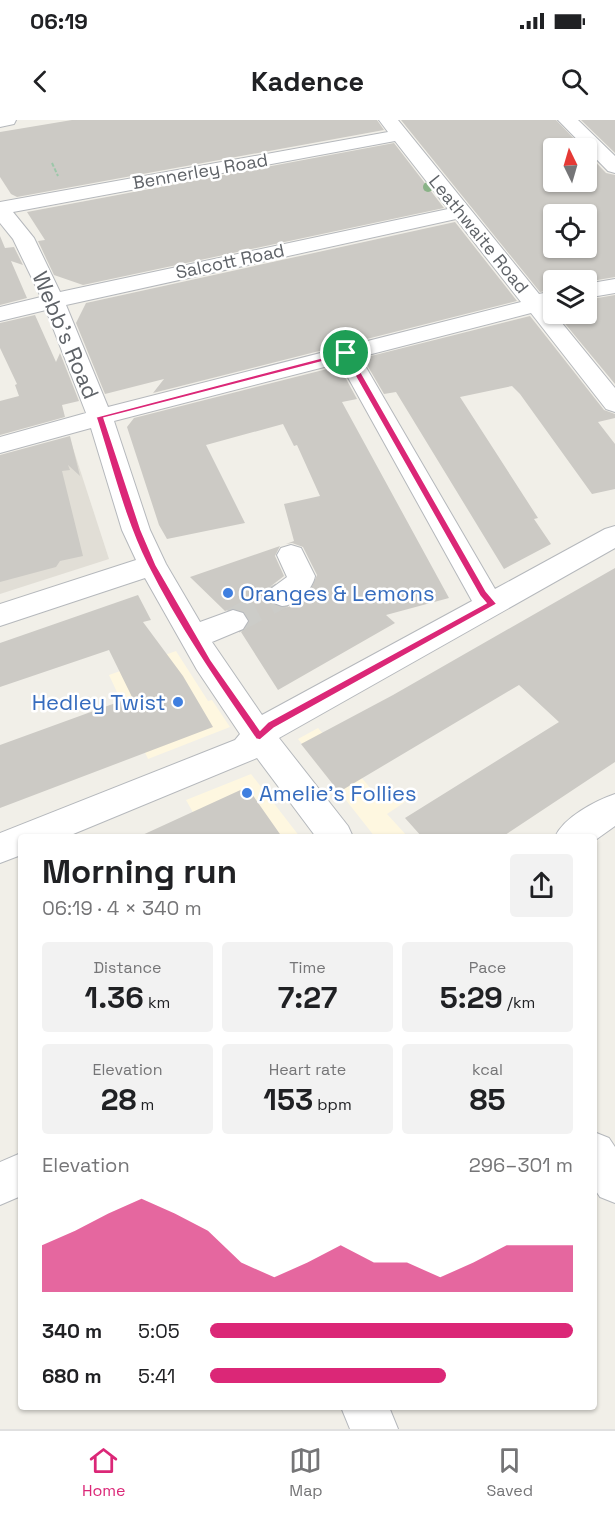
<!DOCTYPE html>
<meta charset="utf-8">
<style>
:root{--surface:#fff;--page:#f2f2f2;--text:#202124;--muted:#757577;--line:#e0e0e0;--accent:#db2777}
body{margin:0;font-family:"Space Grotesk",sans-serif;background:var(--page);color:var(--text);height:100vh;display:flex;flex-direction:column;font-size:22px;white-space:nowrap}
*{box-sizing:border-box;margin:0}
p{font-size:20px;color:var(--muted)}
.icon{flex:none;width:33px;height:33px;fill:none;stroke:currentColor;stroke-width:2;stroke-linecap:round;stroke-linejoin:round}
.map{position:relative;flex:1;overflow:hidden}
.side{position:absolute;left:18px;top:714px;width:579px;height:576px;display:flex;flex-direction:column;background:var(--surface);border-radius:6px;box-shadow:0 2px 4px #0004}
.side>*{flex:none}
.needle{width:39px;rotate:355deg}
.controls{position:absolute;left:543px;top:18px;display:grid;gap:12px}
.controls a{display:grid;place-items:center;width:54px;height:54px;border-radius:6px;background:var(--surface);box-shadow:0 2px 4px #0004;font-size:30px}
.pin{position:absolute;display:grid;place-items:center;width:51px;height:51px;color:#fff;margin:-26px;border:3px solid #fff;border-radius:50%;box-shadow:0 2px 6px #0007}
.round{display:grid;place-items:center;flex:none;width:63px;height:63px;border-radius:6px;background:var(--page)}
.summary{display:flex;align-items:center;justify-content:space-between;height:102px;padding:0 24px}
h1{font-size:33px;font-weight:600;line-height:45px}
.metrics{display:grid;grid-template-columns:repeat(3,1fr);gap:9px;height:102px;padding:6px 24px}
.metrics div{display:grid;align-content:center;border-radius:6px;background:var(--page);text-align:center}
.metrics b{font-size:30px;font-weight:600}
.metrics small{font-size:16px;font-weight:400}
.metrics p{font-size:16px}
.chart{height:168px;padding:12px 24px}
.chart p{display:flex;justify-content:space-between}
.chart svg{width:100%;height:108px;margin-top:6px;fill:var(--accent);opacity:.7}
ul{padding:0 24px;list-style:none;font-size:20px}
li{display:grid;grid-template-columns:96px 72px 1fr;align-items:center;height:45px}
li i{height:15px;border-radius:8px;background:var(--accent)}
.status{display:flex;justify-content:space-between;align-items:center;height:42px;padding:0 30px;background:var(--surface);direction:ltr}
.status svg{height:16px;fill:currentColor}
header{display:flex;justify-content:space-between;align-items:center;height:78px;padding:0 24px;background:var(--surface);font-size:27px;font-weight:600}
.tabs{display:flex;justify-content:space-around;align-items:center;height:84px;border-top:2px solid var(--line);background:var(--surface);font-size:16px;color:var(--muted)}
.tabs a{display:grid;justify-items:center;gap:3px}
.tabs .current{color:var(--accent)}
.map>svg:first-child{display:block}
.commercial{fill:#fef7e0}
.education{fill:#e1ded6}
.building{fill:#cccac5;fill-rule:evenodd}
.lines{fill:none;stroke-linecap:round;stroke-linejoin:round}
.minor-tunnel{stroke:#ccccc8;stroke-width:26;stroke-dasharray:26 14;stroke-linecap:butt}
.minor-casing{stroke:#b5b8bc;stroke-width:2}
.path{stroke:#9cc7a9;stroke-width:2;stroke-dasharray:4 2;stroke-linecap:butt}
.minor{fill:#fff;fill-rule:evenodd}
.tree{fill:#89b387}
.route{fill:#db2777;stroke:#fff;stroke-width:1.5;fill-rule:evenodd}
.shop-dot{fill:#3f7fe0;stroke:#fff;stroke-width:2}
.labels{text-anchor:middle;dominant-baseline:central;stroke-width:5;stroke-linejoin:round;paint-order:stroke}
.far-street-label{font-size:18px;fill:#5f6368;stroke:#fff}
.street-label{font-size:22px;fill:#5f6368;stroke:#fff}
.shop-label{font-size:22px;fill:#366cbe;stroke:#fff;text-anchor:start}
</style>
<div class="status"><b>06:19</b><svg viewBox="0 0 49 12"><path d="M0 12V9h3v3zM5 12V6h3v6zM10 12V3h3v9zM15 12V0h3v12zM26 1h20v11H26zM47 4h2v5h-2z"/></svg></div>
<header><svg class="icon" aria-label="back" viewBox="0 0 24 24"><path d="M15 5l-7 7 7 7"/></svg>Kadence<svg class="icon" aria-label="search" viewBox="0 0 24 24"><circle cx="10" cy="10" r="6"/><path d="M15 15l6 6"/></svg></header>
<div class="map">
<svg width="615" height="1309" viewBox="0 0 615 1309">
<rect width="100%" height="100%" fill="#f1efe8"/>
<!-- commercial -->
<path class="commercial" d="M176 531 208 581 212 580 230 607 148 639 109 555Z
M318 608 380 679 395 670 405 682 387 694 408 717H375L298 619Z
M251 654 300 717H207L186 680Z"/>
<!-- education -->
<path class="education" d="M71 322 109 439 0 474V340Z"/>
<!-- building -->
<path class="building" d="M72 0H377L384 10 17 77 11 74 0 57V12Z
M401 0H556L583 28H554V62H586V32L606 53 615 55V157L586 162 554 160V169L540 172ZM554 94H586V128H554Z
M581 0H615V33Z
M394 23 444 88 83 165 54 155 38 121 45 120 27 92Z
M455 102 517 181 153 273 164 259 105 274 76 203 86 183Z
M0 116 5 128 14 127 23 145 11 141 27 178 0 185Z
M615 175V264L557 194H586V180Z
M35 195 56 242 60 233 79 281 62 285 65 297 0 315V281L19 276 15 265 17 264 0 228V203Z
M530 196 604 290 615 294V298L598 302 615 324V369L592 374 520 274 512 266 460 277 538 398 534 399 551 424 504 449 396 272 384 274 363 238Z
M339 246 357 279 342 282 449 478 386 495 395 503 278 570 241 512 250 502 245 492 234 488 225 491 190 457 280 426 275 436 284 456 271 466 266 474 270 483 281 488 288 487 299 482 309 473 317 455 303 427 292 423 286 424 294 421 284 384 320 376 297 325 294 326 283 304 206 325 245 403 167 419 159 405 127 307 134 298Z
M70 316 80 356 68 345 70 350 62 351 83 436 60 441 56 447 0 462V335Z
M615 448V642L502 717H422L405 698 559 602 519 565 339 672 301 624 393 575Z
M138 475 151 500 143 502 183 556 213 607 0 688V625L132 577 109 530 0 567V523Z
M247 667 282 717H138Z"/>
<g class="lines">
<!-- minor-tunnel -->
<path class="minor-tunnel" d="M233 501 282 475"/>
<defs>
<path id="minor" d="M0 0H16L14 4 0 7Z
M379 0H398L539 174 554 171V185L548 186 615 268V292L606 289 531 193 360 237 495 469 605 409 615 406V428L279 618 348 706 353 717H316L257 638 66 717H21V735L0 743V713L235 620 240 614 197 550 145 458 0 506V484L136 440 122 410 91 308 0 333V317L86 293 46 190 0 201V187L41 177 13 119 0 103V82L388 12ZM395 21 448 89 60 172 34 118 13 92ZM456 99 521 182 108 287 66 185ZM340 243 472 481 262 595 212 522 243 509 248 501 243 493 233 490 200 502 166 444 150 410 114 301Z
M558 0H578L615 36V53L608 51Z
M615 159V173L586 178V164Z
M291 425 301 428 315 456C313 469 296 486 282 486 278 485 275 483 272 482L268 475 272 468 287 457 277 435 281 428Z
M615 674V706L594 721V717H555C564 697 595 681 615 674Z
M594 1012 609 1018 615 1027V1083L600 1077 594 1068Z
M21 1033V1076L0 1085V1042Z
M341 1287H389L398 1309H350Z"/>
</defs>
<!-- minor casing -->
<use href="#minor" class="minor-casing"/>
<!-- path -->
<path class="path" d="M52 43 58 56"/>
<!-- minor -->
<use href="#minor" class="minor"/>
</g>
<!-- trees -->
<circle class="tree" cx="428" cy="67" r="5"/>
<!-- route -->
<path class="route" d="M344 232 350 233 486 471 497 484 274 608 260 620 256 619C217 563 178 506 147 444 124 398 112 346 96 297ZM344 236 480 476 486 483 268 602 260 610 211 540 156 445 141 410 104 298Z"/>
<!-- markers -->
<g class="shop-dot">
<circle cx="228" cy="473" r="6"/>
<circle cx="178" cy="582" r="6"/>
<circle cx="247" cy="673" r="6"/>
</g>
<g class="labels">
<!-- far-street labels -->
<g class="far-street-label">
<text transform="translate(200 51) rotate(-10)">Bennerley Road</text>
<text transform="translate(479 114) rotate(51)">Leathwaite Road</text>
<text transform="translate(230 141) rotate(-12)">Salcott Road</text>
</g>
<!-- street labels -->
<g class="street-label">
<text transform="translate(66 215) rotate(67)">Webb's Road</text>
</g>
<!-- shop labels -->
<g class="shop-label">
<text x="240" y="473">Oranges &amp; Lemons</text>
<text x="166" y="582" text-anchor="end">Hedley Twist</text>
<text x="259" y="673">Amelie's Follies</text>
</g>
</g>
</svg>
<div class="controls">
<a><svg class="needle" viewBox="-14 -14 28 28"><path d="M0-13l5 13h-10z" fill="#e53935"/><path d="M0 13l5-13h-10z" fill="#757577"/></svg></a>
<a><svg class="icon" aria-label="locate" viewBox="0 0 24 24"><circle cx="12" cy="12" r="6"/><path d="M12 2v4M12 18v4M2 12h4M18 12h4"/></svg></a>
<a><svg class="icon" aria-label="layers" viewBox="0 0 24 24"><path d="M12 4l9 5-9 5-9-5zM3 14l9 5 9-5"/></svg></a>
</div>
<div class="pin" style="left:346px;top:233px;background:#1e9e55"><svg class="icon" aria-label="arrive" viewBox="0 0 24 24"><path d="M6 21V4h12l-3 4 3 4H6"/></svg></div>
<section class="side">
<div class="summary"><div><h1>Morning run</h1><p>06:19 · 4 × 340 m</p></div><a class="round"><svg class="icon" aria-label="share" viewBox="0 0 24 24"><path d="M12 15V3M7 8l5-5 5 5M5 13v7h14v-7"/></svg></a></div>
<div class="metrics">
<div><p>Distance</p><b>1.36<small> km</small></b></div>
<div><p>Time</p><b>7:27</b></div>
<div><p>Pace</p><b>5:29<small> /km</small></b></div>
</div>
<div class="metrics">
<div><p>Elevation</p><b>28<small> m</small></b></div>
<div><p>Heart rate</p><b>153<small> bpm</small></b></div>
<div><p>kcal</p><b>85</b></div>
</div>
<div class="chart"><p><span>Elevation</span>296–301 m</p>
<svg viewBox="0 0 160 44" preserveAspectRatio="none"><path d="M0 44V25L10 19L20 12L30 6L40 12L50 19L60 32L70 38L80 32L90 25L100 32L110 32L120 38L130 32L140 25L150 25L160 25V44z"/></svg>
</div>
<ul>
<li><b>340 m</b>5:05<i style="width:100%"></i></li>
<li><b>680 m</b>5:41<i style="width:65%"></i></li>
</ul>
</section>
</div>
<nav class="tabs">
<a class="current"><svg class="icon" aria-label="home" viewBox="0 0 24 24"><path d="M3 11l9-7 9 7M6 9v11h12V9"/></svg>Home</a>
<a><svg class="icon" aria-label="map" viewBox="0 0 24 24"><path d="M3 6l6-2 6 2 6-2v14l-6 2-6-2-6 2zM9 4v14M15 6v14"/></svg>Map</a>
<a><svg class="icon" aria-label="saved" viewBox="0 0 24 24"><path d="M7 4h10v16l-5-4-5 4z"/></svg>Saved</a>
</nav>
